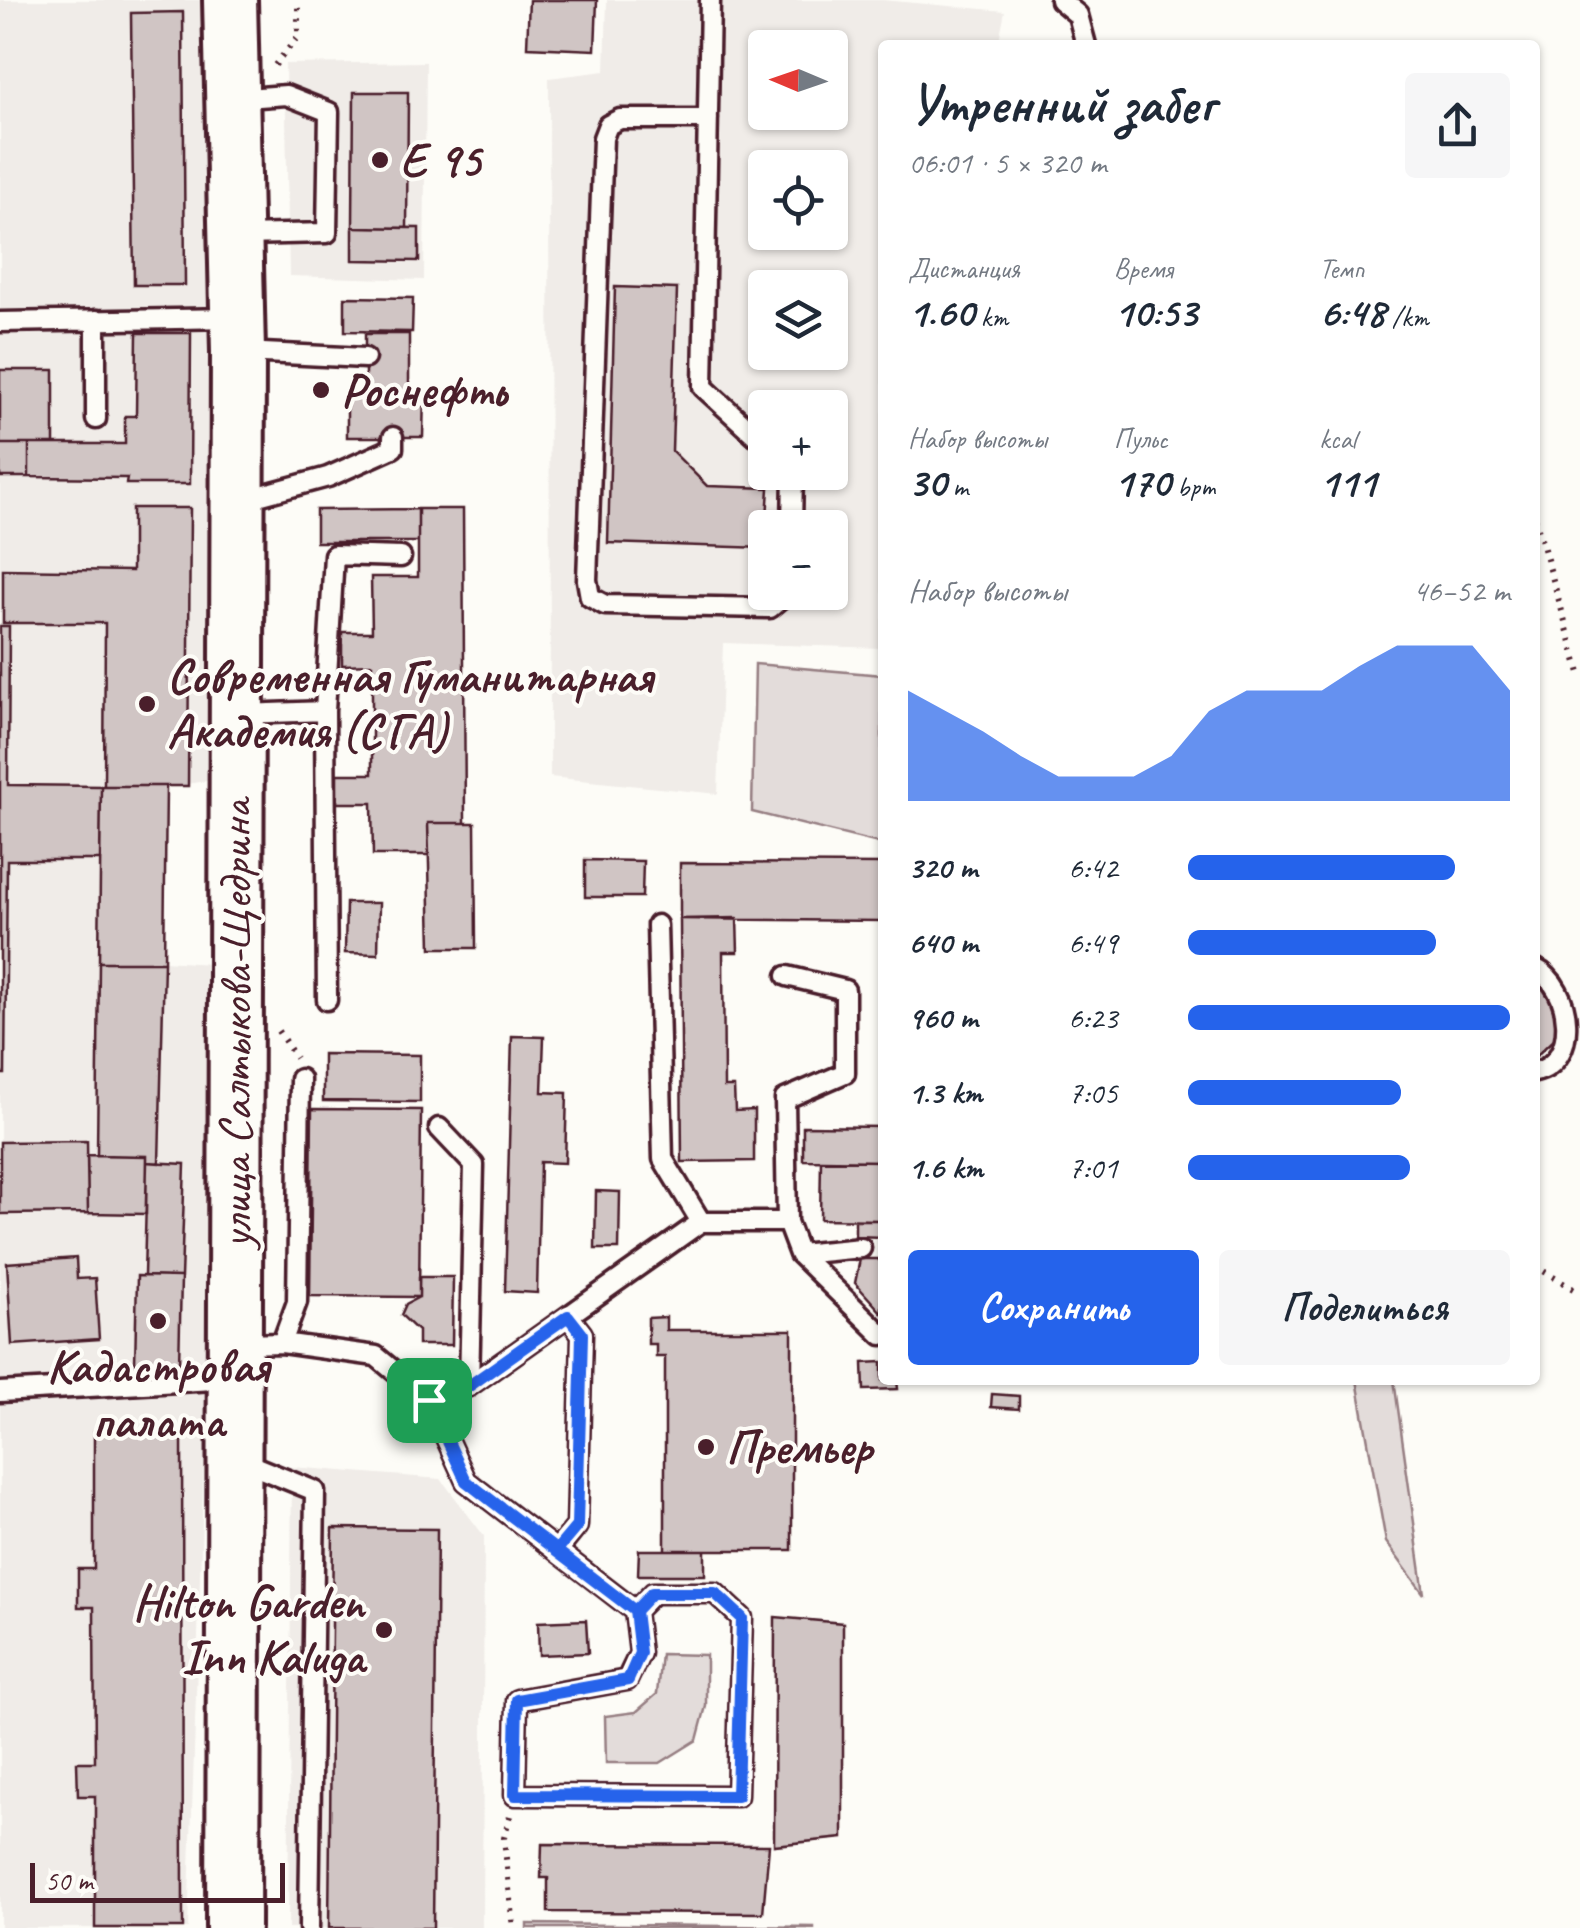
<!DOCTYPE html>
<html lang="ru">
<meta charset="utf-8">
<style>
:root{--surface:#fff;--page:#f6f6f7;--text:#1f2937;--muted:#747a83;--accent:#2563eb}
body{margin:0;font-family:Caveat,sans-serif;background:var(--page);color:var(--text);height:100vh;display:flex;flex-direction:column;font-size:38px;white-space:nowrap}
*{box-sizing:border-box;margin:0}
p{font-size:32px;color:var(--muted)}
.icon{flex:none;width:55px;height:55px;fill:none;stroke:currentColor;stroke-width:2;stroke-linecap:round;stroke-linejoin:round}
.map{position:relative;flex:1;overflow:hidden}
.side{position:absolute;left:878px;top:40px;width:662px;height:1345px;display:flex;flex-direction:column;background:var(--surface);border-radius:10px;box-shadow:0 2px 8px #0004}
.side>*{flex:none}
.needle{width:65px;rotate:272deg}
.fabs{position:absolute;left:748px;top:30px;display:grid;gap:20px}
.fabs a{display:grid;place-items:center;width:100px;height:100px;border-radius:10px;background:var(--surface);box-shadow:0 2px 8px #0004;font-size:50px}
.scale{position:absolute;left:30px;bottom:25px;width:255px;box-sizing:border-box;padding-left:10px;border:5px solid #4a1f2b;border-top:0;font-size:28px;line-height:35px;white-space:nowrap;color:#4a1f2b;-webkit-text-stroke:8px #fdfcf7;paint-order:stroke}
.pin{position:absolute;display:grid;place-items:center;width:85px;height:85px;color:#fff;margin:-42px;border-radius:20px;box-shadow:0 5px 15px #0006}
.round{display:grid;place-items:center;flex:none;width:105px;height:105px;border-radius:10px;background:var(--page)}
.overview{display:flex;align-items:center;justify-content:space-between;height:170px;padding:0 30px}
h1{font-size:55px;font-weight:800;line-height:75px}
.metrics{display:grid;grid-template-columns:repeat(3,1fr);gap:15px;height:170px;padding:10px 30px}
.metrics div{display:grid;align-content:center}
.metrics b{font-size:42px;font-weight:800}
.metrics small{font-size:28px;font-weight:400}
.metrics p{font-size:28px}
.chart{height:280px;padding:20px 30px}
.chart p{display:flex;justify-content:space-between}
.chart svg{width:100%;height:180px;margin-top:10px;fill:var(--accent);opacity:.7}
.cta{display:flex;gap:20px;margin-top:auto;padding:20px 30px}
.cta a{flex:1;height:115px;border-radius:10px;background:var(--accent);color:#fff;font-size:40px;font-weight:800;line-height:115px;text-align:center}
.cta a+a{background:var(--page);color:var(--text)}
ul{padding:0 30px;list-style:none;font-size:32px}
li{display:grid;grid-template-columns:160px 120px 1fr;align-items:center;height:75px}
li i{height:25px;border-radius:12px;background:var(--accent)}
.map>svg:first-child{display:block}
.built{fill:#f0ece8;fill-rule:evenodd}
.green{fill:#e3dcda;stroke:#967e82;stroke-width:2.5}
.building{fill:#d0c5c4;stroke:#4a1f2b;stroke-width:2.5}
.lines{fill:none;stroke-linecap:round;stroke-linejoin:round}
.lane-casing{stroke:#4a1f2b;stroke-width:25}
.secondary-casing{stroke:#4a1f2b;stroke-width:60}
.path{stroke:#4a1f2b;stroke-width:6;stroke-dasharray:2.5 8;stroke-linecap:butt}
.lane{stroke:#fdfcf7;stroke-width:18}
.secondary{stroke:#fdfcf7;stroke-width:52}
.route-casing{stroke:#fff;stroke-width:20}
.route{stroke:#2563eb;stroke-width:12}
.poi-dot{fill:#4a1f2b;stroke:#fdfcf7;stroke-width:4}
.labels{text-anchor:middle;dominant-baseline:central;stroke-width:8;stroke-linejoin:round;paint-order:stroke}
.poi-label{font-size:48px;font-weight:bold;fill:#4a1f2b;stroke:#fdfcf7;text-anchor:start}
.street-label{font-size:48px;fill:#4a1f2b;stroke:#fdfcf7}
</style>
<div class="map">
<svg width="1580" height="1928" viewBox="0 0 1580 1928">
<rect width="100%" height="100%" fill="#fdfcf7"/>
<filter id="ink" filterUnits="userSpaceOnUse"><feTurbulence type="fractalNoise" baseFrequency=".01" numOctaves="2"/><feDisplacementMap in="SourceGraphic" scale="20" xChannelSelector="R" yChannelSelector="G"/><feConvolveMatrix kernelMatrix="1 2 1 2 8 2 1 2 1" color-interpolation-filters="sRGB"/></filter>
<g filter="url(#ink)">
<!-- built -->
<path class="built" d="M0 0H205L213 780 166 787 164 961 210 964 205 1431 188 1928H0Z
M607 0H882L1005 11 998 45H882V648L723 643 718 794 550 777 549 78 605 71ZM765 48H830V112H765ZM765 168H830V232H765ZM765 288H830V352H765ZM765 408H830V472H765ZM765 528H830V592H765Z
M426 62 424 280 289 276 285 64Z
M292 1467 441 1479 484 1536 482 1928H288Z"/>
<!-- green -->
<path class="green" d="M755 664 882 675V844L752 812Z
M1357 1380H1394L1424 1594 1386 1542Z
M661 1654 706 1655V1706L697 1740 660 1763H606L605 1716 636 1712 657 1694Z
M527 1924 814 1927V1928H527Z"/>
<!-- building -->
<path class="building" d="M529 0H597L595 50 527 47Z
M183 12 185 285H134L131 13Z
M354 92H408L407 228 353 227Z
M353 227 419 228V261L353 260Z
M615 287 677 289 672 451 707 486 769 488 765 548 608 543Z
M345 297 413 298 412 332 345 331Z
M137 333H191L190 484H126L127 478 29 477V444H125V416H136Z
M365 334H409V392H424L423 437H347V392H365Z
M0 370H54V444H0Z
M0 444H29V477H0Z
M132 508H190L188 786H104L105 623H3V569L132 571Z
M418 509H463L465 823H428L429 855H373L372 803H337V774H372V664L342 665V632H372L371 577H418Z
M418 509V542H316V510Z
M0 626H9L8 785 101 786 100 860H7L5 1074H0Z
M101 786H166L164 962H99Z
M428 823H475L476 948H431Z
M585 860 643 861 642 897H585Z
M680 863 882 864V921L680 919Z
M346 903H379L378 954 345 953Z
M737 918 738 952H723L724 1087H734L735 1111 754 1110V1161L682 1162 680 919Z
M99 962H164L159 1163 147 1162V1156L97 1155Z
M1535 980 1557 1004 1559 1021 1556 1037 1535 1057Z
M512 1036 544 1037 542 1092 567 1093 565 1163 540 1162 537 1293 505 1291Z
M323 1054 420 1055V1102L323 1101Z
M312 1109 421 1110 419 1297 310 1296Z
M803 1126 882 1127V1161L803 1160Z
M87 1141 88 1213 0 1214V1142Z
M87 1155 147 1156 146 1214 88 1213Z
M821 1160 882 1161 881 1220 820 1219Z
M882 1161V1237L855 1236V1220H881Z
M147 1162 185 1164 181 1277 144 1276Z
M596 1191 620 1192 619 1249H595Z
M76 1258 77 1279 95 1278 99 1339 12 1345 7 1263Z
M860 1259H878L882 1263V1313L855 1283Z
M137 1276 181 1277 179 1366 135 1365Z
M419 1277H453L452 1345H418V1331L401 1315 406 1304 419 1297Z
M666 1317V1330H792V1550H665V1357H656V1344H648V1318Z
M882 1362V1380H897L898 1389 864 1390 863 1363Z
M992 1394 1019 1396V1409L991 1407Z
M94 1431H182L183 1928H95V1796H78L77 1762H95L94 1607H78V1569H94Z
M333 1528 437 1529 433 1928H329Z
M639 1550H705V1575H638Z
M775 1617 843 1623V1838L774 1845Z
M586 1620 588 1653 539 1655 538 1622Z
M542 1844 769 1845 763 1913 548 1912V1878H541Z"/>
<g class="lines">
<defs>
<path id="lane" d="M710 0 703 387 765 444
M1060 0 1078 15 1086 45
M234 99 286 95 329 112 327 233 241 235
M708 119H620L608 125 603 138 587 580 590 597 605 605 770 608 789 592
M0 322 234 318
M241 352 365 358
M96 419V320
M243 500 328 477 393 448V437
M792 528 793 472
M242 714 325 711
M1535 968C1573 987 1580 1062 1535 1072
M327 1000 325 711 334 555 401 557
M439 1128 474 1165 469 1386
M701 1222H787L785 1099 845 1073V990L787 976
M787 1222 799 1254 861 1248
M799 1254 882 1335
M282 1343 297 1302 300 1079
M239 1344 282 1343 376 1356 429 1400 466 1481 635 1611 640 1653 627 1680 517 1700 515 1795 737 1796 742 1618 715 1593H653L635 1611
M0 1392 232 1379
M429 1400 469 1386 701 1222 663 1159 657 925
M239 1460 315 1491 309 1928
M557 1551 577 1526 582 1334 568 1316"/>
<path id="secondary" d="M230 0 238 352 233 1928"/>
</defs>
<!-- lane casing -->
<use href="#lane" class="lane-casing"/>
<!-- secondary casing -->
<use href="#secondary" class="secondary-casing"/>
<!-- path -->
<path class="path" d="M275 65 298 37V0
M1535 518 1580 673
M278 1031 296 1058
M1535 1266 1580 1293
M510 1816 504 1838 513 1928"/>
<!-- lane -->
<use href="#lane" class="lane"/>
<!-- secondary -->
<use href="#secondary" class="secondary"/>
</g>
</g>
<g class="lines" filter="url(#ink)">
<defs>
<path id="route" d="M429 1400 466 1481 635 1611 652 1593H715L742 1618 737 1796 515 1795 517 1700 628 1680 640 1653 635 1611 556 1551 577 1526 582 1334 568 1316 469 1386 429 1400"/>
</defs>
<!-- route casing -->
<use href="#route" class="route-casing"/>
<!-- route -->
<use href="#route" class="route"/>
</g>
<!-- markers -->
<g class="poi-dot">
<circle cx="380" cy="160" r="10"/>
<circle cx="321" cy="390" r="10"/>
<circle cx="147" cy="704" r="10"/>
<circle cx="158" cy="1321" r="10"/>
<circle cx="706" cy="1447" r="10"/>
<circle cx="384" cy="1630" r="10"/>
</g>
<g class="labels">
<!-- poi labels -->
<g class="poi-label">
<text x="400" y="160">Е 95</text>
<text x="341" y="390">Роснефть</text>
<text x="167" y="676">Современная Гуманитарная<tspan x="167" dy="55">Академия (СГА)</tspan></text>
<text x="158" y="1366" text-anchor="middle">Кадастровая<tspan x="158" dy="55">палата</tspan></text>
<text x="726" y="1447">Премьер</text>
<text x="364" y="1602" text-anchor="end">Hilton Garden<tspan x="364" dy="55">Inn Kaluga</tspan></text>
</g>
<!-- street labels -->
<g class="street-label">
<text transform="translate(235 1024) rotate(-90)">улица Салтыкова-Щедрина</text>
</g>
</g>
</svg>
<div class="fabs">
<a><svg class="needle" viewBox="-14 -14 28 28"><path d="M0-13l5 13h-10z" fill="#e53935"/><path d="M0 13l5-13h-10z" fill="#747a83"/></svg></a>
<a><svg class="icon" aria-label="locate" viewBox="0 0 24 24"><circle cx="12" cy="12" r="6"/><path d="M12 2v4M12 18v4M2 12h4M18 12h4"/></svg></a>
<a><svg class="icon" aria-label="layers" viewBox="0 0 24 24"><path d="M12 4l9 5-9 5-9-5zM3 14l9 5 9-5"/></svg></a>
<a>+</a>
<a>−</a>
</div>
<div class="scale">50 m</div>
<div class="pin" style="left:429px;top:1400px;background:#1e9e55"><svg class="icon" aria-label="arrive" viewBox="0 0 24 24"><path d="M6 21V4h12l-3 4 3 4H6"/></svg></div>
<section class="side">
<div class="overview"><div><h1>Утренний забег</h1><p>06:01 · 5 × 320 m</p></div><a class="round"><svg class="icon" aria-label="share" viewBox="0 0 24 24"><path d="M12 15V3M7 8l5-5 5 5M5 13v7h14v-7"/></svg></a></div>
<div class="metrics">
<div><p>Дистанция</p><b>1.60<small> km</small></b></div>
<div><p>Время</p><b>10:53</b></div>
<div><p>Темп</p><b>6:48<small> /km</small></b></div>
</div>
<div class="metrics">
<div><p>Набор высоты</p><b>30<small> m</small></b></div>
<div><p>Пульс</p><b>170<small> bpm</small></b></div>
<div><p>kcal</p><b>111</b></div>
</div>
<div class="chart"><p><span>Набор высоты</span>46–52 m</p>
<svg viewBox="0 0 160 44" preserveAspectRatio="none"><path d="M0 44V17L10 22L20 27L30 33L40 38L50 38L60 38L70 33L80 22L90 17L100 17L110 17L120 11L130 6L140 6L150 6L160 17V44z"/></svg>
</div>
<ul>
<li><b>320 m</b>6:42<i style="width:83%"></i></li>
<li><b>640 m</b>6:49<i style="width:77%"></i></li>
<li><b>960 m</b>6:23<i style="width:100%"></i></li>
<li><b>1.3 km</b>7:05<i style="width:66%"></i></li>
<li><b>1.6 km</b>7:01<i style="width:69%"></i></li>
</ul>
<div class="cta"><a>Сохранить</a><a>Поделиться</a></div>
</section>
</div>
